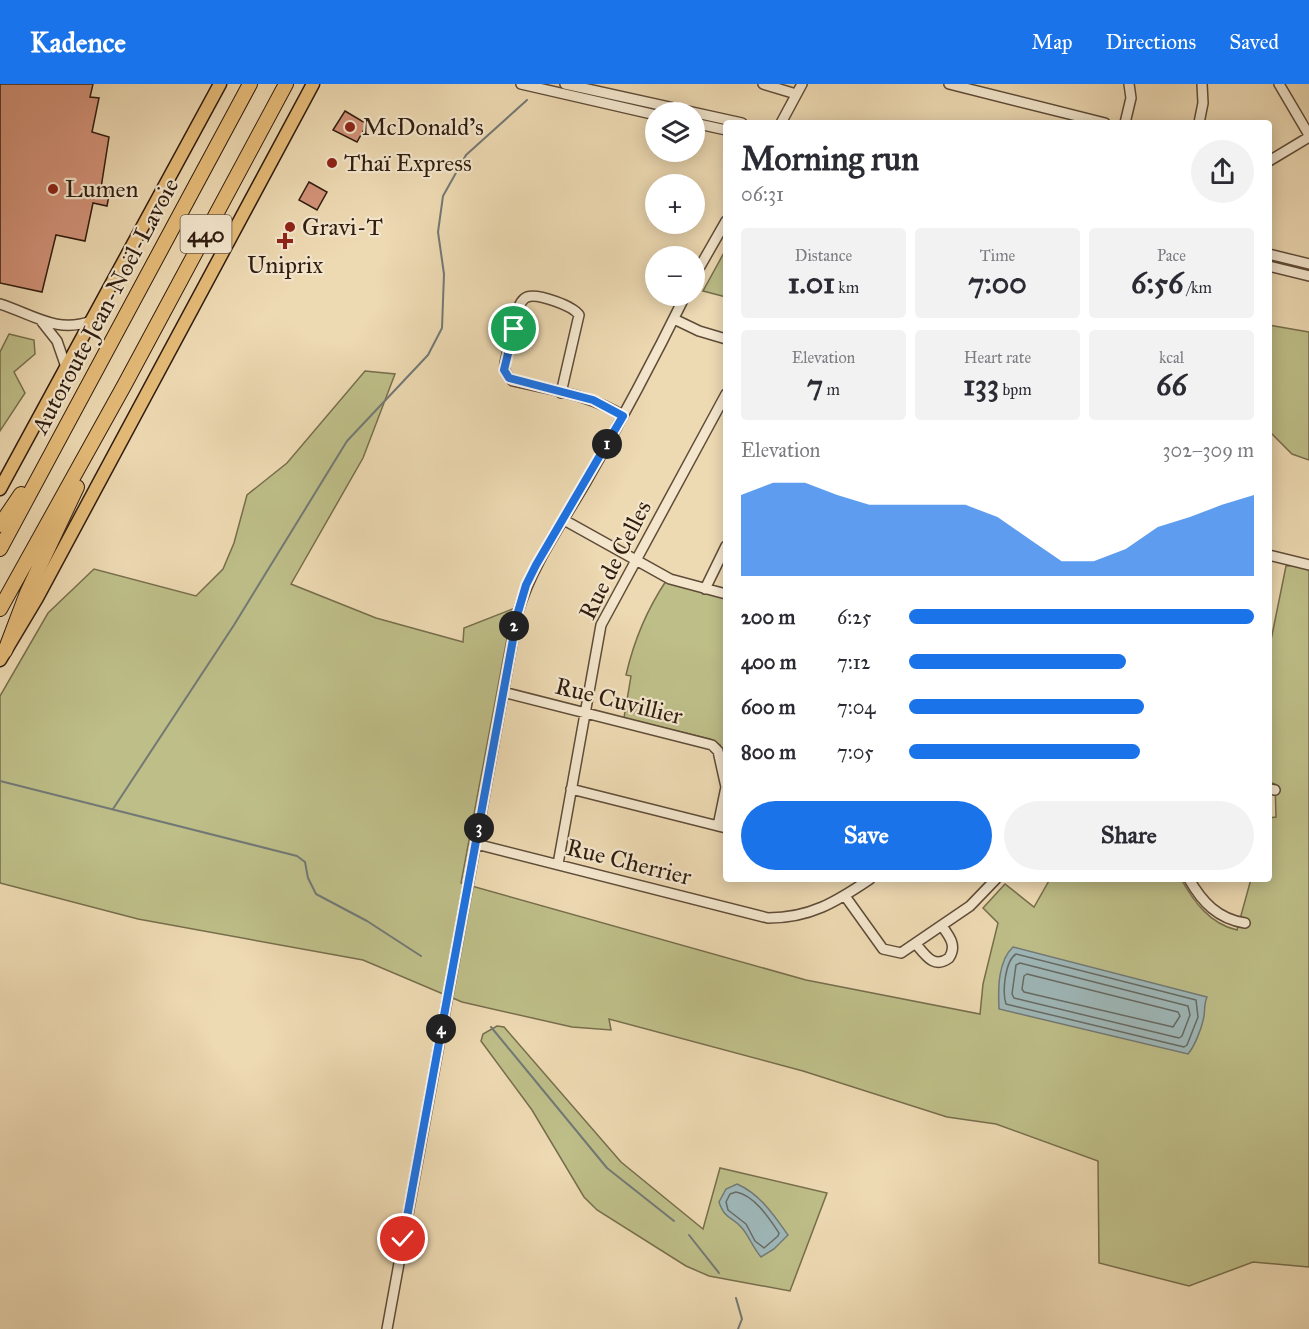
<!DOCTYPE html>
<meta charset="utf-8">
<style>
:root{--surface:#fff;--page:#f2f2f3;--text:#2b2b33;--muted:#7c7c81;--accent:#1a73e8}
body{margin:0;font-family:"IM FELL Great Primer",serif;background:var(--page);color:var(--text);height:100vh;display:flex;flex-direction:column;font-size:22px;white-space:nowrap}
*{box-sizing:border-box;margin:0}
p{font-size:20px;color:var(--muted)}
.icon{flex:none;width:33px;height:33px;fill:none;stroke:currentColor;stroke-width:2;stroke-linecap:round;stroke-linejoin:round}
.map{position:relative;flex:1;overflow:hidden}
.panel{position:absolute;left:723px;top:36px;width:549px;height:762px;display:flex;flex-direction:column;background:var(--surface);border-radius:6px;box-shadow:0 3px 15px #0003}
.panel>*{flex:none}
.buttons{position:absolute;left:645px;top:18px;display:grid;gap:12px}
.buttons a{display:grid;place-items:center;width:60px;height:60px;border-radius:50%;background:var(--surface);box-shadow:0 3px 15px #0003;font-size:30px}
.pin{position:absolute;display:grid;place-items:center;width:51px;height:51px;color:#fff;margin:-26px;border:3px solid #fff;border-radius:50%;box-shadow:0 2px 6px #0007}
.km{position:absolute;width:30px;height:30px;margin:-15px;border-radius:50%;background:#222;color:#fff;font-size:16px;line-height:30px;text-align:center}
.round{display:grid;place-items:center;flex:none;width:63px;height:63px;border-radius:32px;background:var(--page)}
.headline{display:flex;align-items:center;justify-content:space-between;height:102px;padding:0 18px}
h1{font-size:33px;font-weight:800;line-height:45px}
.metrics{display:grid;grid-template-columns:repeat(3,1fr);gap:9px;height:102px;padding:6px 18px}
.metrics div{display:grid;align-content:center;border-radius:6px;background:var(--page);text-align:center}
.metrics b{font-size:30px;font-weight:800}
.metrics small{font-size:16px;font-weight:400}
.metrics p{font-size:16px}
.chart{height:168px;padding:12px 18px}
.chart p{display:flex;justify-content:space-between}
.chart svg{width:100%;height:108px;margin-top:6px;fill:var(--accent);opacity:.7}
.button{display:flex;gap:12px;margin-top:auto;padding:12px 18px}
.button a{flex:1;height:69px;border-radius:36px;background:var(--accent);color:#fff;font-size:24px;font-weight:800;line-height:69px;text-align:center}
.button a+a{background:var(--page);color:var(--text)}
ul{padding:0 18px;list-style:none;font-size:20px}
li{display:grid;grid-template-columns:96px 72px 1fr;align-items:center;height:45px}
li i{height:15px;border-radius:8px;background:var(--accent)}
header{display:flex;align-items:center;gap:36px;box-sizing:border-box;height:84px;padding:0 30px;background:var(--accent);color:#fff}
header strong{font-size:28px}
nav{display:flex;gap:33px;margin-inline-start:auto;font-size:21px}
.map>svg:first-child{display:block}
.green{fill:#bebe88;stroke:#776e4c;stroke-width:1.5}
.water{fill:#9eb7b8;stroke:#727975;stroke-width:1.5}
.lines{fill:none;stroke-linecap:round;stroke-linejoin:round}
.shore{stroke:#676a64;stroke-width:1.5}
.stream{stroke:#727975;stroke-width:2}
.building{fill:#d29278;stroke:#301d10;stroke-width:1.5}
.minor-casing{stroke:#5f4c38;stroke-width:12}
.major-casing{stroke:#301d10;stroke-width:15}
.highway-casing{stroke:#301d10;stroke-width:16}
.minor{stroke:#f3e6cd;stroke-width:9}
.major{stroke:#e6bc79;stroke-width:12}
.highway{stroke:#e6bc79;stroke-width:14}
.route-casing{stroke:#fff;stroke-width:12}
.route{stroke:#1a73e8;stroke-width:8}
.poi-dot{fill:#8f2418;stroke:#f3e6cd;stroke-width:2}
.labels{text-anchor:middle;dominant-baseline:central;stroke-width:4.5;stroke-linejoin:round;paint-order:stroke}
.shield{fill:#f3e6cd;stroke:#6a5949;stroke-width:1.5}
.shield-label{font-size:22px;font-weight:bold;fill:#301d10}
.poi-label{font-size:24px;fill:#301d10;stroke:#f3e6cd;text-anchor:start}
.street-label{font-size:24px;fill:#301d10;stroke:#f3e6cd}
</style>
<header>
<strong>Kadence</strong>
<nav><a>Map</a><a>Directions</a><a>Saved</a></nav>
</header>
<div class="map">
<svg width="1309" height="1245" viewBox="0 0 1309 1245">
<rect width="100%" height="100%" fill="#edd9b2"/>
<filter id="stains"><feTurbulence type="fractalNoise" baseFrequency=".00333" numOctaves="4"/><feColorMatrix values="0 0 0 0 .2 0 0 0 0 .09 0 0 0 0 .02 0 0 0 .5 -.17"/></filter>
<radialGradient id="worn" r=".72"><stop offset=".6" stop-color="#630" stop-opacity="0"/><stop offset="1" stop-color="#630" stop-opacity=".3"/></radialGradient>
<!-- green -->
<path class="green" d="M726 165V213L703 207Z
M1269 241 1309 248V376L1292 370 1269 347Z
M9 250 34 256 35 270 14 288 25 309 0 347V268Z
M365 287 395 290 363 374 291 500 376 534 463 558 464 544 515 524 509 544 461 799 806 896 980 930 983 900 998 839 983 824 1005 800 1034 823 1050 795H1181C1194 818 1210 840 1237 846L1251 795H1269V734L1276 733 1275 700 1269 698V566L1286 482 1309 481V1183L1253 1178 1189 1202 1099 1179 1098 1077 996 1040 947 1033 803 987 609 935 611 946 572 943 462 918 363 876 138 835 0 799V612L48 529 94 485 196 512 223 485 234 459 247 411 287 379Z
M666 497 726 514V667L723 669 720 661 710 655 624 634 631 592 626 591C634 556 646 527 666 497Z
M497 942 504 943 621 1078 703 1145 720 1084 827 1109 790 1207 709 1192 686 1182 597 1126 584 1113 532 1026 481 957 483 950Z"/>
<!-- water -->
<path class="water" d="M1013 863 1207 913C1204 920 1205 925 1204 932 1202 943 1195 962 1188 970L999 925C998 904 998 877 1013 863Z
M737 1100C760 1110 774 1131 788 1151L774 1165 761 1173C753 1164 749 1152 742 1144 732 1132 725 1136 719 1118L726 1105Z"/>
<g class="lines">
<!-- shore -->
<path class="shore" d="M1016 870 1196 916 1198 933 1187 961 1184 963 1006 920C1002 908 1005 877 1016 870Z
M1020 879 1188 922 1190 931 1182 952 1179 954 1014 914 1012 910 1016 881Z
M1027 890 1178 928 1180 932 1173 943 1024 908 1022 905 1024 892Z
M736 1108C754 1111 769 1134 779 1149L778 1152 764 1164 755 1157 746 1140 728 1126 726 1118 730 1110Z"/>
<!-- stream -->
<path class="stream" d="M0 697 297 772 305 778 308 794 316 810 367 837 421 872
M113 725 234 541 347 357 428 271 442 244 444 190 438 148 443 112 466 71 527 16
M491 943 607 1084 674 1137
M689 1151 719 1189
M736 1214 742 1235 738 1245"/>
</g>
<!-- building -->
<path class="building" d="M0 0H93L90 13 99 14 92 48 109 53 101 104 110 106 107 122 93 119 85 157 56 151 42 208 0 199Z
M345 27 367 40 357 58 333 46Z
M309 98 327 108 317 126 299 116Z"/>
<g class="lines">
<defs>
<path id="minor" d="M521 0 656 31
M565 0 742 39
M763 0 796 10
M949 0 1105 39
M1279 0 1309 51
M694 39 726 46
M781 39 802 0
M1125 39 1131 14 1129 0
M1199 39 1203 19 1202 0
M1269 77 1309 53
M1269 170 1309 180
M1269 182 1309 192
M694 193 726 137
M0 220C32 230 57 250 91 237
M674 235 699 247 726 255
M42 238 57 257 66 283
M561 309 579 231C573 222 538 209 527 213 522 215 520 220 518 225L505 279C504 287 506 292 513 297 550 306 592 311 623 332
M564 436 670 495 726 510
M1269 471 1309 481
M705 505 726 462
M503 608 712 661 718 667 726 703 718 742
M571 705 726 744
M1269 705 1275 706
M476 760 768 834C810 834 836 818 870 795
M558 780 601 541 726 310
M1189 795C1202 818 1218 835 1245 839
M845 812 883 865 901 869 970 822 996 795
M916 860C926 872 934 885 949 874 957 862 950 853 942 842
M387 1245 518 528C532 481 561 441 586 398 621 337 654 275 685 212"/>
<path id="major" d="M0 405 220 0
M0 576 37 514 313 0"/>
<path id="highway" d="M0 441 21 410
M0 465 250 0
M0 525 125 300 286 0
M5 567 27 509 77 403"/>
</defs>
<!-- minor casing -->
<use href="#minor" class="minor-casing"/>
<!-- major casing -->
<use href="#major" class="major-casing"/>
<!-- highway casing -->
<use href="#highway" class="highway-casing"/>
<!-- minor -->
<use href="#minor" class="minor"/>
<!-- major -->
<use href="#major" class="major"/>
<!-- highway -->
<use href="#highway" class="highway"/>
</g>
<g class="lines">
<defs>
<path id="route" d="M403 1155 518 528 526 501 536 481 623 332 593 316 509 294 504 286 514 245"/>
</defs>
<!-- route casing -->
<use href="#route" class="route-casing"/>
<!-- route -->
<use href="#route" class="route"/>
</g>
<!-- markers -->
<g class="poi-dot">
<circle cx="350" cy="43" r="6"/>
<circle cx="332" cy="79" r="6"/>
<circle cx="53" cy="105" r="6"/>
<circle cx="290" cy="143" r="6"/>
<path d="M282 148h6v6h6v6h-6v6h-6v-6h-6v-6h6z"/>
</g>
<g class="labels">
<!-- shield labels -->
<rect class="shield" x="180.5" y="131" width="51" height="38" rx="4.5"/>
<g class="shield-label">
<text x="206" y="150">440</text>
</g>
<!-- poi labels -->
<g class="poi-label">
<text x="362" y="43">McDonald's</text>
<text x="344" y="79">Thaï Express</text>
<text x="65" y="105">Lumen</text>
<text x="302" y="143">Gravi-T</text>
<text x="285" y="181" text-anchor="middle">Uniprix</text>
</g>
<!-- street labels -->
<g class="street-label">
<text transform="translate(105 222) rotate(-62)">Autoroute Jean-Noël-Lavoie</text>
<text transform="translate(615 476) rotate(-63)">Rue de Celles</text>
<text transform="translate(619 617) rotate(14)">Rue Cuvillier</text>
<text transform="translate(629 778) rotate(14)">Rue Cherrier</text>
</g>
</g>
<rect width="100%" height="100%" filter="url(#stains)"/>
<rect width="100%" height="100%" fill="url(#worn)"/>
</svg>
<div class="buttons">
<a><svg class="icon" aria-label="layers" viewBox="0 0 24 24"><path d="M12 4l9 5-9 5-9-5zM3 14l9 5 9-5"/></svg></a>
<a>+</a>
<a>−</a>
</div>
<div class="pin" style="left:514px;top:245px;background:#1e9e55"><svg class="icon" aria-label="arrive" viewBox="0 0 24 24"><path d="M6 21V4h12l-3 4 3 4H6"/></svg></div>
<div class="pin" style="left:403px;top:1155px;background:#d93025"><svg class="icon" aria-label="check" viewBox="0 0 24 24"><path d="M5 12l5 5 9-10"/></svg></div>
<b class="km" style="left:607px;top:360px">1</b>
<b class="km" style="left:514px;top:542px">2</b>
<b class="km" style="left:479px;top:744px">3</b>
<b class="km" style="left:441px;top:945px">4</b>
<section class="panel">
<div class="headline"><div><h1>Morning run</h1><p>06:31</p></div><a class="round"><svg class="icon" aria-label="share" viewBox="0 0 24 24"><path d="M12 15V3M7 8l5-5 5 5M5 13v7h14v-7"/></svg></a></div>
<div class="metrics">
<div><p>Distance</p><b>1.01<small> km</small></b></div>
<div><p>Time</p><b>7:00</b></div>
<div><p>Pace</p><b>6:56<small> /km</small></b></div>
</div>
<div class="metrics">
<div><p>Elevation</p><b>7<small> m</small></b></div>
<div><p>Heart rate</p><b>133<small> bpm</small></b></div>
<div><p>kcal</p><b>66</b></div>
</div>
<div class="chart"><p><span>Elevation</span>302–309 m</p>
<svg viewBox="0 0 160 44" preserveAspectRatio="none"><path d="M0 44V11L10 6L20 6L30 11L40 15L50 15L60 15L70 15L80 20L90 29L100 38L110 38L120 33L130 24L140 20L150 15L160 11V44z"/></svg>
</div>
<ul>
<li><b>200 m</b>6:25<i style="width:100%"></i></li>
<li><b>400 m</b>7:12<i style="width:63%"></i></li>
<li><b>600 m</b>7:04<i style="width:68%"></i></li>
<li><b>800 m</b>7:05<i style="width:67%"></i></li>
</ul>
<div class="button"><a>Save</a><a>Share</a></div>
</section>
</div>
